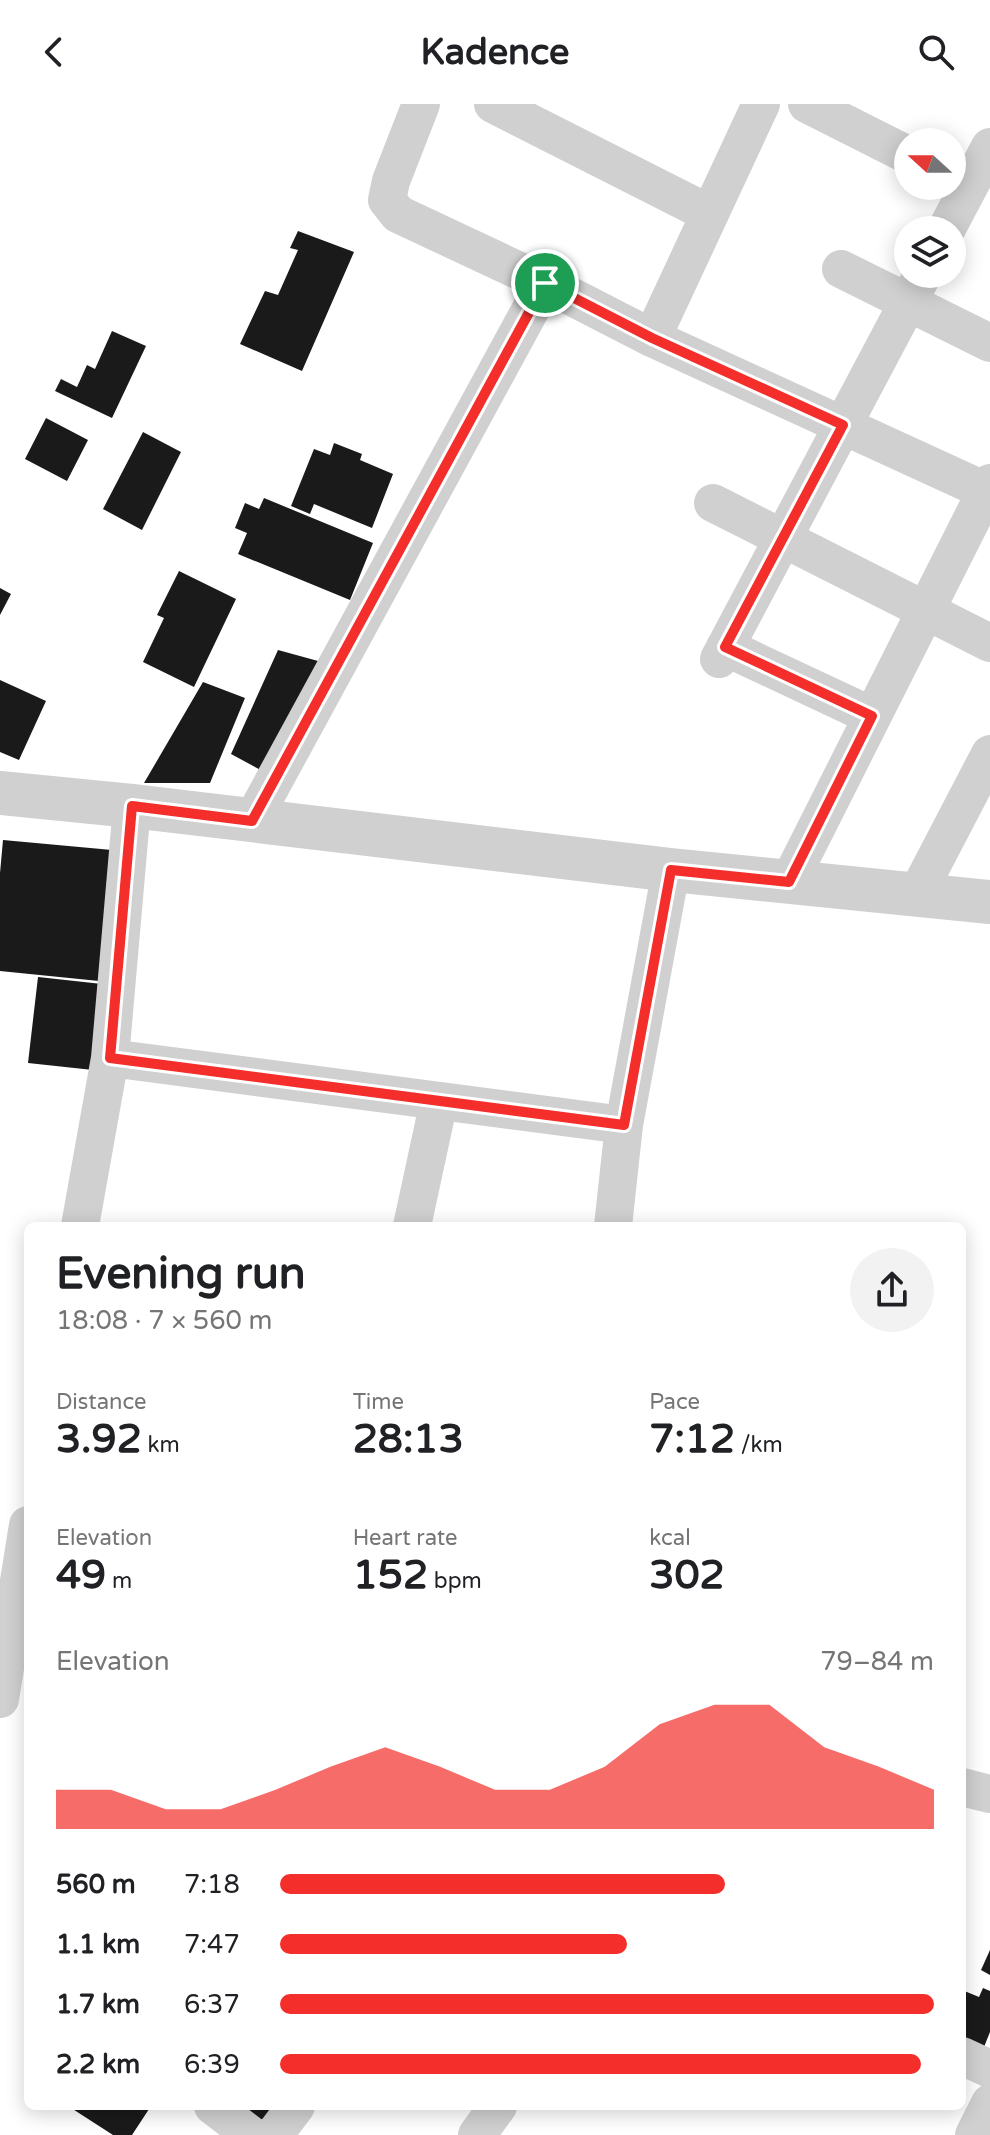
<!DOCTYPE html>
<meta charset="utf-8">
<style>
:root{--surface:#fff;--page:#f2f2f2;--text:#202124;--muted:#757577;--accent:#f32e2b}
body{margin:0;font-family:"Varela Round",sans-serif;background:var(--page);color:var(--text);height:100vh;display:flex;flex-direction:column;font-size:30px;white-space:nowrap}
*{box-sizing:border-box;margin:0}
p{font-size:26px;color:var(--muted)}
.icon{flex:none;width:44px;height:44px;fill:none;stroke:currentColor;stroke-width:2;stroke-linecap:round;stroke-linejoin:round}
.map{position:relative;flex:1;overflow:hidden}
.sheet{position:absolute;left:24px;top:1118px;width:942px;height:888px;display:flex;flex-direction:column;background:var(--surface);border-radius:12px;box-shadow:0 4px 20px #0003}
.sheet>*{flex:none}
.needle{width:52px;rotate:291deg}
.tools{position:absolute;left:894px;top:24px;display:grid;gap:16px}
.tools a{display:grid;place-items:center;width:72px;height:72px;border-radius:50%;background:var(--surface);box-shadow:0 4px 20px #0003;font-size:40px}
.pin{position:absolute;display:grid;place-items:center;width:68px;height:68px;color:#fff;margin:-34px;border:4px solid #fff;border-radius:50%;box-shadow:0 2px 8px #0007}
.round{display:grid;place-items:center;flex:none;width:84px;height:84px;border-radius:42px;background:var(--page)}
.summary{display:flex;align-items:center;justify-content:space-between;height:136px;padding:0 32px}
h1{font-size:44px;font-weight:800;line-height:60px}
.metrics{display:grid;grid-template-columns:repeat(3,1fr);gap:12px;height:136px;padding:8px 32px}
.metrics div{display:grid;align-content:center}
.metrics b{font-size:40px;font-weight:800}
.metrics small{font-size:22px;font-weight:400}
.metrics p{font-size:22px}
.chart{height:224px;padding:16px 32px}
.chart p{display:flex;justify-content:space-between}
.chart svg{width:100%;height:144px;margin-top:8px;fill:var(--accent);opacity:.7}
ul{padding:0 32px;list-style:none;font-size:26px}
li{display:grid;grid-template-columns:128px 96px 1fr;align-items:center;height:60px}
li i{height:20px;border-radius:10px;background:var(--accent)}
header{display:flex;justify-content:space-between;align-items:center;height:104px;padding:0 32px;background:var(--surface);font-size:36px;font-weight:800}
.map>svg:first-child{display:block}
.building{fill:#1a1a1a}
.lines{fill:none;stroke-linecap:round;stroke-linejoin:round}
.minor{stroke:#d0d0d0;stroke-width:38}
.tertiary{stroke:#d0d0d0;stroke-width:44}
.route-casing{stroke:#fff;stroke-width:16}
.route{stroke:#f32e2b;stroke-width:10}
</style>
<header><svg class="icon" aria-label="back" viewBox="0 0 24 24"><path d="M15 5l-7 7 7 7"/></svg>Kadence<svg class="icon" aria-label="search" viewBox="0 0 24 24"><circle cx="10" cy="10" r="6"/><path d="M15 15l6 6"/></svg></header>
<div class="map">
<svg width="990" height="2031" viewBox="0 0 990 2031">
<rect width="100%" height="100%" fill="#fff"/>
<!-- building -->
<path class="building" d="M298 127 354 148 302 267 240 240 265 187 278 191 298 146 290 144Z
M112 227 146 242 112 314 55 287 61 275 77 283 87 261 95 265Z
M46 314 88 336 67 377 25 355Z
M143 328 181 348 142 426 103 405Z
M334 339 362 350 360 356 393 370 372 424 314 400 310 410 291 402 314 345 330 351Z
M264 394 373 439 350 496 238 450 247 429 235 424 245 399 259 405Z
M179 467 236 495 194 583 143 558 164 514 157 511Z
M0 484 11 490 0 511Z
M278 546 329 560 270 671 231 650Z
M0 576 46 597 19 656 0 648Z
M203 578 245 594 210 679H144Z
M3 736 112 746 99 877 0 867V769Z
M38 873 102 880 93 966 28 959Z
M990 1846V1871L981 1866Z
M983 1884 990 1887V1928L984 1943 962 1934V1886L979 1893Z
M68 2002H151L132 2031H113Z
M234 2002H274L259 2021Z"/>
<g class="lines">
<!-- minor -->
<path class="minor" d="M493 0 710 110
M807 0 908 51
M946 126 990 43
M841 165 990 239
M545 179 652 234 990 389
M652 234 761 0
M713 399 990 539
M725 543 872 612
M719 555 923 170
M252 717 545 179 398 110 387 96 391 77 421 0
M789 778 990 379
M917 790 990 650
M110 954 624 1021
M80 1122 110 954 132 702
M412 1122 439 997
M613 1122 624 1021 671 766
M0 1595 28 1421
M962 1683 990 1690
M962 1952 990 1965
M213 2002 251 2031
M274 2031 296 2002
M477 2031 498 2002
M974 2031 990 1999"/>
<!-- tertiary -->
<path class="tertiary" d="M0 689 132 702 671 766 990 798"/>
</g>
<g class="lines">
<defs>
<path id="route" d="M545 179 652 234 843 321 725 543 872 612 789 778 671 766 624 1021 110 954 132 702 252 717Z"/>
</defs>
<!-- route casing -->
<use href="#route" class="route-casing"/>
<!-- route -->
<use href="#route" class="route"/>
</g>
</svg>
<div class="tools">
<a><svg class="needle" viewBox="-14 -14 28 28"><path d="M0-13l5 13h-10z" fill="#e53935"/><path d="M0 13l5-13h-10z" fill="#757577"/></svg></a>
<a><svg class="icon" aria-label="layers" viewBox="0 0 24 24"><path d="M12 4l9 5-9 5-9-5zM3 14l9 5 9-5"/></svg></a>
</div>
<div class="pin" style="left:545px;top:179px;background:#1e9e55"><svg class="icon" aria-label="arrive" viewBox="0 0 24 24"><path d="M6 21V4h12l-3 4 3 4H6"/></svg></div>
<section class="sheet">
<div class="summary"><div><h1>Evening run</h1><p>18:08 · 7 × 560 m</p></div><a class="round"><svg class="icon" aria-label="share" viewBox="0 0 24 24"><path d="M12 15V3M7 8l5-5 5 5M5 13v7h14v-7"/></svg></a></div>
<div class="metrics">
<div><p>Distance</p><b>3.92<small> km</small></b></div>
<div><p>Time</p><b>28:13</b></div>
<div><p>Pace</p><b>7:12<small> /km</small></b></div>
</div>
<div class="metrics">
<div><p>Elevation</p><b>49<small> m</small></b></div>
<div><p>Heart rate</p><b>152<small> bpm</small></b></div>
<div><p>kcal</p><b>302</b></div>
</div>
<div class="chart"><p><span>Elevation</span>79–84 m</p>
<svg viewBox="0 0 160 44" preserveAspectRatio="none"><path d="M0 44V32L10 32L20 38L30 38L40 32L50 25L60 19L70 25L80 32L90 32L100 25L110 12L120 6L130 6L140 19L150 25L160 32V44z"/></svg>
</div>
<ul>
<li><b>560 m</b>7:18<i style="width:68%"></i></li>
<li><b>1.1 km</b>7:47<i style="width:53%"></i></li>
<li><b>1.7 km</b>6:37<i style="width:100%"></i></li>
<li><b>2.2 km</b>6:39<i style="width:98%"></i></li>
</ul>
</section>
</div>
